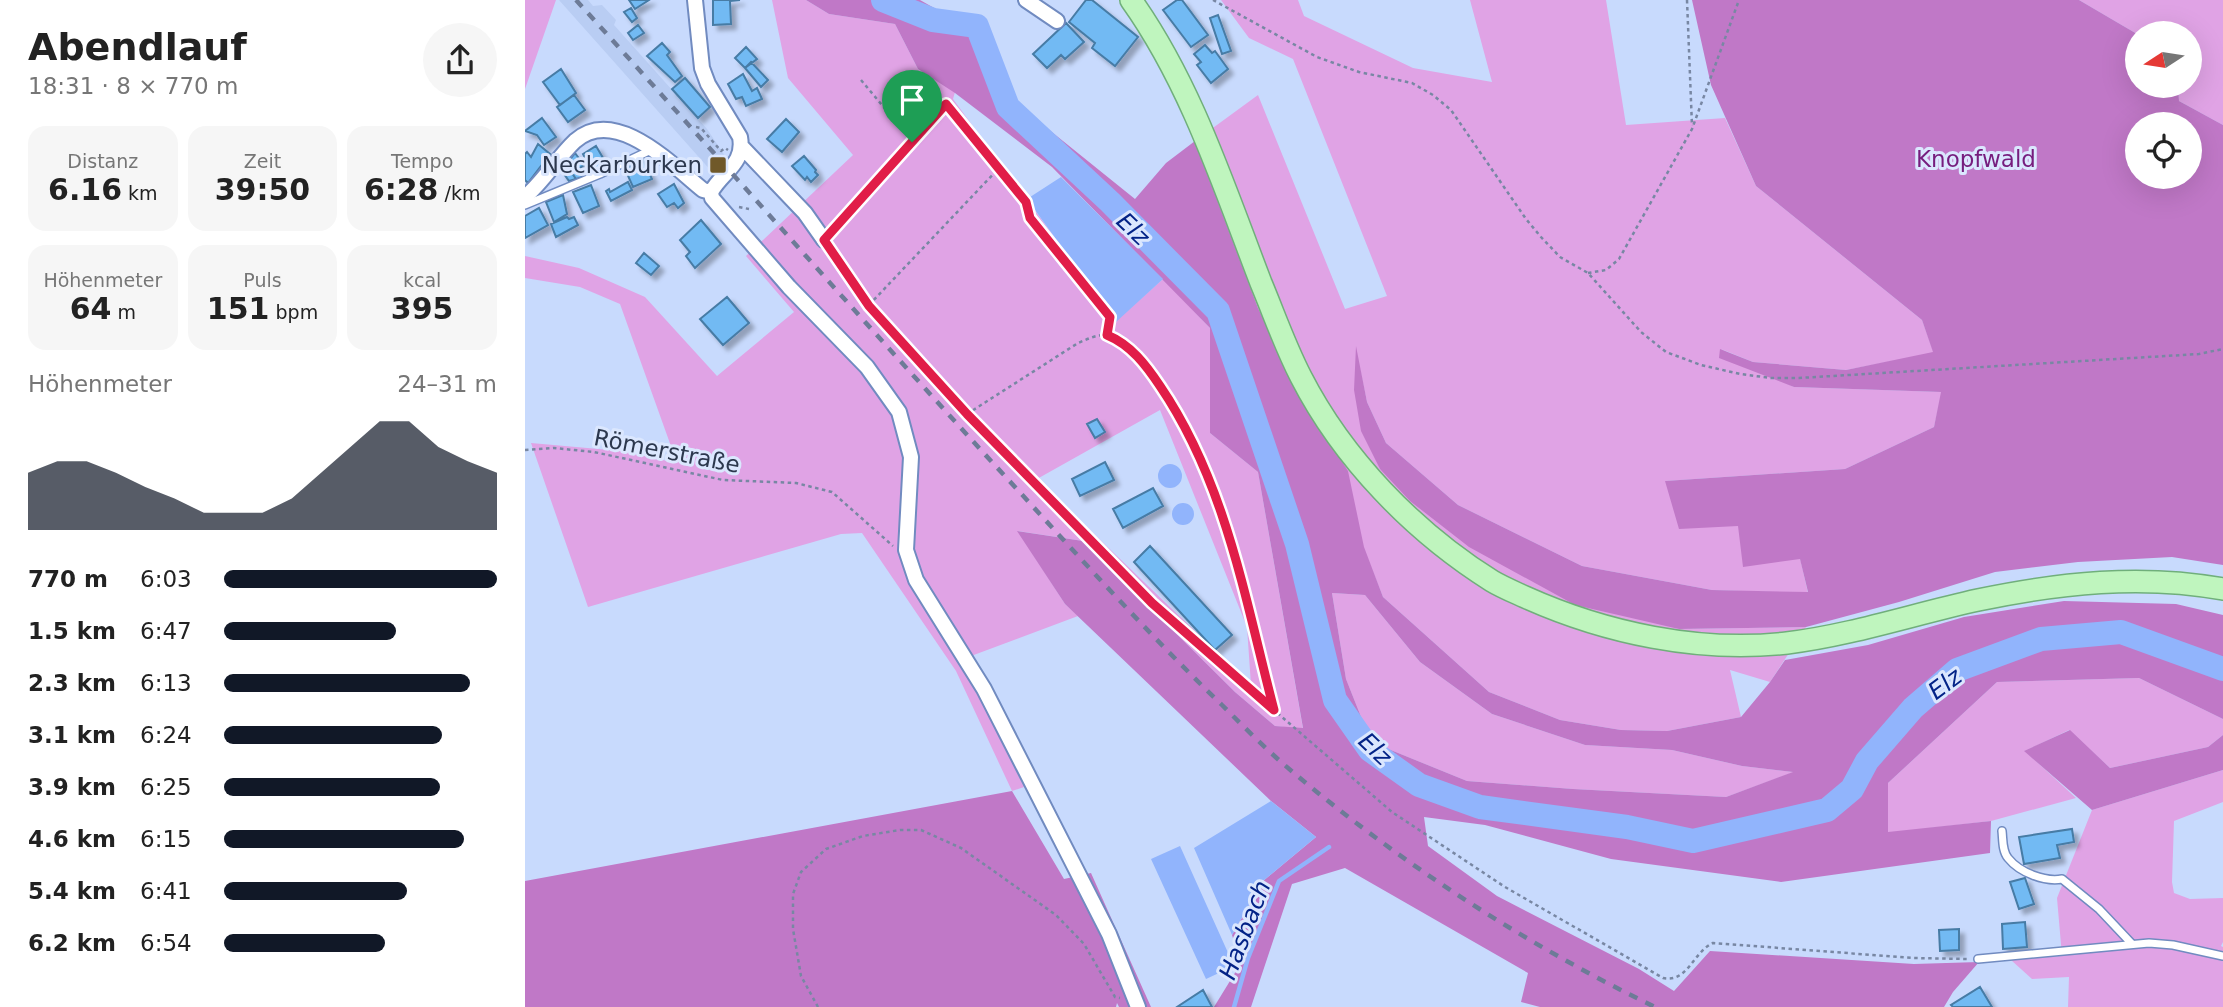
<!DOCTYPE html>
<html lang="de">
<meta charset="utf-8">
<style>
:root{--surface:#fff;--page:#f6f6f6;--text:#222;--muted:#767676;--accent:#111827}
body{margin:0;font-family:"DejaVu Sans",sans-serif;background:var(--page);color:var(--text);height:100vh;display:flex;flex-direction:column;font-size:26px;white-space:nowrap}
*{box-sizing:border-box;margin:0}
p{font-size:23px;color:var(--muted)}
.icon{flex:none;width:38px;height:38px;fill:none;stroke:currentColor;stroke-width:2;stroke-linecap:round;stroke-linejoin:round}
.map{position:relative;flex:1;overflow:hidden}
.drawer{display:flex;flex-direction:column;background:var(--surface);width:525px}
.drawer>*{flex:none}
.needle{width:46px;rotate:258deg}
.controls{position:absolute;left:1600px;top:21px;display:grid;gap:14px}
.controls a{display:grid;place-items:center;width:77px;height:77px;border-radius:50%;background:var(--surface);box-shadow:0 7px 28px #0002;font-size:35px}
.pin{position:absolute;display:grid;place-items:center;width:60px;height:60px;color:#fff;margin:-72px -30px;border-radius:50% 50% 50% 0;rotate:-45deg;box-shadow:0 0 7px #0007}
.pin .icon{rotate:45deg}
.round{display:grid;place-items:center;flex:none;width:74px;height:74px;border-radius:37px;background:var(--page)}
.summary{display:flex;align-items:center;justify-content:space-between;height:119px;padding:0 28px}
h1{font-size:38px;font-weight:800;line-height:52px}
.metrics{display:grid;grid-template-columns:repeat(3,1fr);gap:10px;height:119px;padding:7px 28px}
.metrics div{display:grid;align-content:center;border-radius:18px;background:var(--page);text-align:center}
.metrics b{font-size:30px;font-weight:800}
.metrics small{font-size:19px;font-weight:400}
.metrics p{font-size:19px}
.chart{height:196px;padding:14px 28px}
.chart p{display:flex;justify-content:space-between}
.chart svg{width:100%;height:126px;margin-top:7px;fill:var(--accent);opacity:.7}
ul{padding:0 28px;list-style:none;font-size:23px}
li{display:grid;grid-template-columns:112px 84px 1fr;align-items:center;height:52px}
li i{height:18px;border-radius:9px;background:var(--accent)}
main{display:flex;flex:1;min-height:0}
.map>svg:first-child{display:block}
.built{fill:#b9cdf3}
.green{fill:#e0a3e5;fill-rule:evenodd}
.forest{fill:#c078c7;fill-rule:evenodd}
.water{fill:#91b4fc}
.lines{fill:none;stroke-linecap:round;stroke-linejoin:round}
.stream{stroke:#91b4fc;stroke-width:4.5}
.river{stroke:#91b4fc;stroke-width:24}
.building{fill:#72baf3;stroke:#467ba5;stroke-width:2;filter:url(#shadow)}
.service-casing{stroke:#718bc0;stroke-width:10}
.minor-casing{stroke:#718bc0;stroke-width:18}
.primary-casing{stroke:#70af7b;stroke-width:24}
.path{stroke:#7887a3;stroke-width:2.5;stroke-dasharray:3.5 3.5;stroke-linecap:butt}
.service{stroke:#fff;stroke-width:7}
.minor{stroke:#fff;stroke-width:14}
.primary{stroke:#bff5be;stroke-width:21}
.rail{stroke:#6d7b97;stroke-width:4.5;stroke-dasharray:9 9;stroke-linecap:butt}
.route-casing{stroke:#fff;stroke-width:14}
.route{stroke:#e11d48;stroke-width:9}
.poi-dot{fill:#705929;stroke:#dbe7fe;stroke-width:2.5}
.labels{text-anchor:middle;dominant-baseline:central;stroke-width:6;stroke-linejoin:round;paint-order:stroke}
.park-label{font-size:23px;fill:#761d7e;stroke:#dbe7fe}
.poi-label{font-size:23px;fill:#2c384e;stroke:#dbe7fe;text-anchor:end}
.street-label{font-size:23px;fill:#2c384e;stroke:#dbe7fe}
.water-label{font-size:24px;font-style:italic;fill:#032387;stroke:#dbe7fe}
</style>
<main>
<section class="drawer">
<div class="summary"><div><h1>Abendlauf</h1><p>18:31 · 8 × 770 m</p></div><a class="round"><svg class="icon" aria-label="share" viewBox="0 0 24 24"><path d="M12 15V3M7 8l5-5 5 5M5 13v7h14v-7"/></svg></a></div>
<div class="metrics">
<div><p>Distanz</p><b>6.16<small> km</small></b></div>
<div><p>Zeit</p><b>39:50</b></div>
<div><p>Tempo</p><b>6:28<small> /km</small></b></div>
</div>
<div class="metrics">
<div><p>Höhenmeter</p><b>64<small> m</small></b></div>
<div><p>Puls</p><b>151<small> bpm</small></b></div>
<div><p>kcal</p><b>395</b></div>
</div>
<div class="chart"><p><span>Höhenmeter</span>24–31 m</p>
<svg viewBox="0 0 160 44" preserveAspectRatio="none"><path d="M0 44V24L10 20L20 20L30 24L40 29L50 33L60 38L70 38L80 38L90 33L100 24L110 15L120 6L130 6L140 15L150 20L160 24V44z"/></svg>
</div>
<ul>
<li><b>770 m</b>6:03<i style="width:100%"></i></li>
<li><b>1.5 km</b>6:47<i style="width:63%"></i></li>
<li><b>2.3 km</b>6:13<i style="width:90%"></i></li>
<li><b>3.1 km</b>6:24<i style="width:80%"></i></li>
<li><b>3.9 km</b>6:25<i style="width:79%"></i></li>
<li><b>4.6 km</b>6:15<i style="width:88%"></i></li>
<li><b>5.4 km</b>6:41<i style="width:67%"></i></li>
<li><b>6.2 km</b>6:54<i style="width:59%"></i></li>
</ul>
</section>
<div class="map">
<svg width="1698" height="1007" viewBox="0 0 1698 1007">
<defs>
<filter id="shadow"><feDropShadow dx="5" dy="5" stdDeviation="2" flood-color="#0004"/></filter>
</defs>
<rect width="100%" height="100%" fill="#c8dafd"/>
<!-- built -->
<path class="built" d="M34 0H63L68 6 77 5 91 20 89 25 182 129 202 159 188 173Z"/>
<!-- green -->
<path class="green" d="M0 0H31L0 89Z
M247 0H281L304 14 370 24 393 69 430 92 428 99 591 321 638 279 685 328V433L733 472 778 729 750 726 710 692 558 541 493 531 540 604 553 616 438 659 499 787 487 791 431 671 337 533 316 534 63 607 6 443 96 451 152 463 95 304 55 287 0 278V256L54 268 120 297 192 376 269 312 221 256 328 155 263 78ZM635 410 722 627 726 685 512 479Z
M696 0H773L779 16 888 68 967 82 945 0H1081L1101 125 1200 118 1231 186 1397 320 1409 353 1321 370 1228 362 1196 349 1269 387 1417 392 1409 427 1320 469 1140 481 1213 526 1275 558 1283 593 1187 590 1057 566 933 505 861 443 842 402 831 350 855 469 1154 629 1281 627 1245 682 1205 670 1216 717 1142 731 1096 730 1035 720 964 692 858 597 783 408 733 308 670 141 733 95 820 309 862 296 768 59 724 38Z
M1554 0H1698V125L1654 101 1653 86H1664V33L1612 34Z
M807 593 840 595 895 662 967 714 1060 745 1147 750 1217 766 1269 772 1201 797 1048 789 942 781 846 742 821 679Z
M1614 678 1698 719V735L1683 747 1585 768 1544 730 1500 751 1551 798 1466 821 1363 833V783L1472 682Z
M1698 770V802L1649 821 1647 882 1649 893 1665 899 1698 898V942L1696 946 1698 947V1007H1543L1544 977 1507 979 1486 960 1537 956 1532 898 1567 810Z"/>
<!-- forest -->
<path class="forest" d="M281 0H395L455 34 492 104 610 199 641 163 670 141 733 308 783 408 823 471 839 547 858 597 964 692 1035 720 1096 730 1142 731 1216 717 1245 682 1260 660 1343 645 1439 617 1539 601 1651 604 1698 615V719L1614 678 1472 682 1363 783V832L1466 821 1465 853 1256 882 1086 859 960 825 899 817 903 846 972 896 1114 969 1149 991 1185 951 1389 964 1454 962 1428 992 1419 1007H1015L996 1002 1003 973 820 868 767 884 726 1007H689L716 963 707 935 738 881 791 837 746 801 540 604 492 531 558 541 710 692 750 726 778 728 733 472 685 433V328L527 167 430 93 393 69 370 24 304 14ZM807 593 840 595 895 662 967 714 1060 745 1147 750 1217 766 1268 772 1201 797 1048 789 942 781 846 742 821 679Z
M1167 0H1554L1612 34V86H1653L1654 101 1698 125V565L1647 557 1553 562 1470 572 1374 602 1281 627 1154 629 1050 605 944 547 885 501 855 469 836 431 829 390 831 346 842 402 861 443 933 505 1057 566 1187 590 1283 592 1275 559 1218 567 1213 526 1154 529 1140 481 1320 469 1409 427 1416 392 1269 387 1194 358 1195 349 1228 362 1321 370 1408 352 1397 320 1231 186 1186 85ZM1612 124H1664V177H1612Z
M1545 730 1585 768 1683 747 1698 735V770L1567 810 1499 751Z
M487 791 539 879 566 873 626 1007H594L592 1003 591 1007H0V881Z"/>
<!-- water -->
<path class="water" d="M536 177 638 279 591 322 502 199Z
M633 476a12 12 0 1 1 24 0a12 12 0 1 1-24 0Z
M647 514a11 11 0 1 1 22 0a11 11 0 1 1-22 0Z
M746 801 791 837 738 881 707 935 669 848Z
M655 846 709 966 681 979 626 859Z"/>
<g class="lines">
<!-- stream -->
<path class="stream" d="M709 1007 723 958 754 881 804 847"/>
<!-- river -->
<path class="river" d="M358 0 408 20 452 26 483 107 585 202 693 311 772 544 810 700 845 750 894 785 955 807 1102 827 1168 841 1302 810 1327 789 1342 761 1388 708 1432 670 1516 639 1596 632 1698 669"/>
</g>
<!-- building -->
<path class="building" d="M104 0H124L110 9Z
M188 0H215L205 1 206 24 188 25Z
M561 0H567L613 37 590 66 567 48 570 43 544 22Z
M652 0H657L683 35 666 47 638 10Z
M106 8 112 18 107 22 99 12Z
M693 15 706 51 697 54 685 18Z
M541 23 559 42 540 59 536 55 522 68 508 54Z
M113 25 119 33 108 40 103 33Z
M137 43 145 52 142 55 157 76 150 82 122 56Z
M680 45 687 53 690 51 703 69 686 83 672 65 676 62 669 54Z
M221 47 232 59 220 68 210 58Z
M226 62 243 80 236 87 220 68Z
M36 69 51 93 35 105 18 82Z
M218 74 227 91 232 88 237 99 221 106 217 97 211 99 203 84Z
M160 78 185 107 173 118 147 89Z
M49 95 60 110 43 122 32 107Z
M17 118 31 137 19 145 12 135 0 131Z
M261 119 274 132 257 152 242 139Z
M13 144 25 154 3 183 0 180V154L2 152 6 157Z
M71 146 81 163 71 169 68 163 64 165 58 154Z
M50 153 59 165 52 170 58 177 51 179 41 164Z
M279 156 291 170 290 172 293 175 286 182 282 177 280 180 267 166Z
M118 160 127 179 108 187 100 169Z
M42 166 51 179 44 181 37 171Z
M103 182 107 190 86 201 81 191 84 189 85 192Z
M149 184 159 203 153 208 149 203 142 207 133 194Z
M66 185 74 206 58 213 48 192Z
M38 195 42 214 29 222 21 202Z
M14 208 23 225 0 238V216Z
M42 217 44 219 49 217 53 225 31 237 26 224Z
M176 220 196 244 170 268 161 256 165 252 155 240Z
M119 253 134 266 126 275 111 263Z
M202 297 224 323 198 345 175 319Z
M572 419 580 432 570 438 562 424Z
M580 462 589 480 555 496 547 479Z
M628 488 638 506 598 528 588 509Z
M625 546 707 635 690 650 609 562Z
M1547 829 1549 842 1532 845 1535 858 1499 864 1494 837Z
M1500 878 1509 904 1494 909 1485 882Z
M1500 922 1502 947 1478 949 1477 924Z
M1434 929V950L1415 951 1414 930Z
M1455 987 1467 1007H1428L1426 1005Z
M678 990 687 1007H652Z"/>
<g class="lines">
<defs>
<path id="service" d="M0 205 75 174 126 150
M1477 831C1478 839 1477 851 1483 858 1495 873 1520 882 1537 879L1574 909 1607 944
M1453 959 1624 943 1648 945 1698 956"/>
<path id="minor" d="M170 0 177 68 183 84 215 137C220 164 198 171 186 192
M501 0 532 21
M217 147 280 213 299 240
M0 197C19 181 32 158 50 141 90 105 147 165 178 190L186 192 187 198 264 287 342 367 374 412 386 457 381 550 391 580 459 689 584 934 613 1007"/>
<path id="primary" d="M606 0C666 84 699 187 736 283 749 314 760 346 776 377 818 459 889 532 967 581 977 587 989 592 1000 597 1080 633 1174 653 1262 643 1327 635 1389 614 1453 600 1535 583 1616 574 1698 589"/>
</defs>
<!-- service casing -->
<use href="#service" class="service-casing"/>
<!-- minor casing -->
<use href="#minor" class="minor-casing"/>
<!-- primary casing -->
<use href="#primary" class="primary-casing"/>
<!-- path -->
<path class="path" d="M688 0 792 57 834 72 887 83 908 95 926 110 1001 219 1016 237 1035 257 1063 273 1116 332 1141 352 1176 365 1215 374 1246 378H1274L1674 354 1698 349
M1162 0 1167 126
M336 80 387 141
M171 127 176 128 196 151 200 148 203 150
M214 207 224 209
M309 229 421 105 501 202 505 218 585 317 582 335
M306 251 344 305 442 414 655 629 867 812 980 887 1138 978C1163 983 1168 952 1188 943L1388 958 1444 959
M1063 273 1081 270 1094 259 1167 129 1214 0
M344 305 474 168
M442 414 553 343C563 339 574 333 584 336 604 340 620 363 630 379 700 481 718 591 748 708
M0 450 29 448 69 452 198 480 271 483 307 492 368 546
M293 1007 276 976 268 929V894L276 872 301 849 338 836 375 830H396L436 848 531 915 559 944 590 997 595 998"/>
<!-- service -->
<use href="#service" class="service"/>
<!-- minor -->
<use href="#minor" class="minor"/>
<!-- primary -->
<use href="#primary" class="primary"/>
<!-- rail -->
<path class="rail" d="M51 0C190 153 326 308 466 461 542 543 616 627 697 705 716 724 736 744 756 762 869 859 996 942 1130 1007"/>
</g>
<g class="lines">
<defs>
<path id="route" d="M421 104 501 202 505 218 585 317 582 335C606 345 621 365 635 386 701 483 720 599 749 710L627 603 442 414 344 306 299 240Z"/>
</defs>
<!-- route casing -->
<use href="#route" class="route-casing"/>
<!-- route -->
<use href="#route" class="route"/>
</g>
<!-- markers -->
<rect class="poi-dot" x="184" y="156" width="18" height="18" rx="3.5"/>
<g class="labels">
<!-- park labels -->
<g class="park-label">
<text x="1451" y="159">Knopfwald</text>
</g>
<!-- poi labels -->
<g class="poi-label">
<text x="177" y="165">Neckarburken</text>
</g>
<!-- street labels -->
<g class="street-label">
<text transform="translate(142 451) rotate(11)">Römerstraße</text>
</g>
<!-- water labels -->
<g class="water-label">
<text transform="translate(608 229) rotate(44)">Elz</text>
<text transform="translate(1420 684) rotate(-37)">Elz</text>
<text transform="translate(850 749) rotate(44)">Elz</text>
<text transform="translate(720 930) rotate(-69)">Hasbach</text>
</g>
</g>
</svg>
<div class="controls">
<a><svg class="needle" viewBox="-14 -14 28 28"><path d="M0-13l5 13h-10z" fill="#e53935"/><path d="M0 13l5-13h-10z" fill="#767676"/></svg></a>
<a><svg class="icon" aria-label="locate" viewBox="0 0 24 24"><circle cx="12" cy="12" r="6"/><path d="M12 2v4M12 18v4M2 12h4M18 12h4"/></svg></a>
</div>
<div class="pin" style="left:387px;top:142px;background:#1e9e55"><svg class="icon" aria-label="arrive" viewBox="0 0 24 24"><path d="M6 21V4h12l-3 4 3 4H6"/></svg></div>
</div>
</main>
